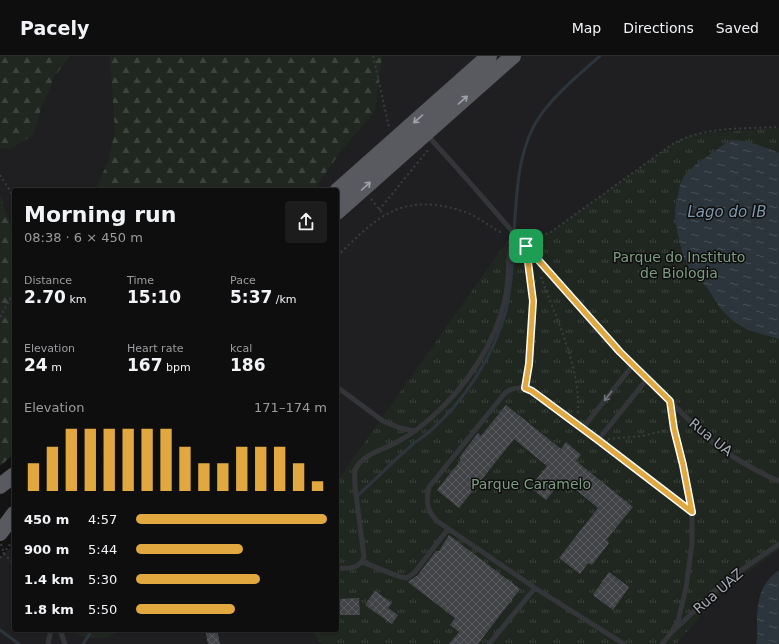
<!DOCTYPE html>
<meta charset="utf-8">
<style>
:root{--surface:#0e0e0f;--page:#1c1c1d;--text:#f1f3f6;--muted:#9b9c9e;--line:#2e2e2f;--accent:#e0a83f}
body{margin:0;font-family:"DejaVu Sans",sans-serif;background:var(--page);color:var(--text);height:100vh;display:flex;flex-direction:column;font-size:15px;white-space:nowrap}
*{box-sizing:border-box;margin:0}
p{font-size:13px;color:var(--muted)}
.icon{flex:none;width:22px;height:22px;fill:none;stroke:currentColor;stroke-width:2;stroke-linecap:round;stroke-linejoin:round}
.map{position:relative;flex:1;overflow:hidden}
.sheet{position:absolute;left:12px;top:132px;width:327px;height:444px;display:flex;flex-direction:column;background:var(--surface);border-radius:4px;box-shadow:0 1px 3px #0004,0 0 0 1px var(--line)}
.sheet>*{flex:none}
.pin{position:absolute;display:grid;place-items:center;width:34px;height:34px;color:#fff;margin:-17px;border-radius:8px;box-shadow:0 2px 6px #0006}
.round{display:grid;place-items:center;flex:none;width:42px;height:42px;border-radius:4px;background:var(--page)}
.head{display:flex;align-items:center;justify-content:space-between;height:68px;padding:0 12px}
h1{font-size:22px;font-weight:600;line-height:30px}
.metrics{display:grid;grid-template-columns:repeat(3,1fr);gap:6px;height:68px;padding:4px 12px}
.metrics div{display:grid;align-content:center}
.metrics b{font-size:17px;font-weight:600}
.metrics small{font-size:11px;font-weight:400}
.metrics p{font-size:11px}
.chart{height:112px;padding:8px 12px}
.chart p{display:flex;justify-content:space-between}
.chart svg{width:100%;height:72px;margin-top:4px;stroke:var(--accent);stroke-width:6}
ul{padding:0 12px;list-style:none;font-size:13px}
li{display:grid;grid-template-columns:64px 48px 1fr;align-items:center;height:30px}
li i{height:10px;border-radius:5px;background:var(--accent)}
header{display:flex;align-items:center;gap:24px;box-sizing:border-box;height:56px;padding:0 20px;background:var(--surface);border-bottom:1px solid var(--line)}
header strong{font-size:19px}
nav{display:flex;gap:22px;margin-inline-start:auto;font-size:14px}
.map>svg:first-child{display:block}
.built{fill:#1f1f21}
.forest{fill:url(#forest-firs)}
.park{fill:url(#park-tufts)}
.water{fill:url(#water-ripples)}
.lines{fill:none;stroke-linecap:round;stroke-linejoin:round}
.stream{stroke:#2d353c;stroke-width:3}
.building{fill:url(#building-cross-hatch)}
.path{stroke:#3a3c40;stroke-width:2;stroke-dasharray:2 3;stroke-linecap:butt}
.service{stroke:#343539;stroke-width:5}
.trunk{stroke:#595a60;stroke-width:16}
.oneway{stroke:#9ea2ab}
.oneway2{stroke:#73757c}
.route-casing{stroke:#fff;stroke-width:8}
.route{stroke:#e0a83f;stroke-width:5}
.labels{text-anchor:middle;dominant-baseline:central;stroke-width:3;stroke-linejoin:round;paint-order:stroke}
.park-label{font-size:14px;fill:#7e9d80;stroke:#0e0e0f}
.street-label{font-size:14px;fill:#a6aab3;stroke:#0e0e0f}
.water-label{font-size:15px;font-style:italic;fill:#8098ac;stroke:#0e0e0f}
</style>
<header>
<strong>Pacely</strong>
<nav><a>Map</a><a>Directions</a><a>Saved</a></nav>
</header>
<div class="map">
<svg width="779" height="588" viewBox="0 0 779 588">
<defs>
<pattern id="forest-firs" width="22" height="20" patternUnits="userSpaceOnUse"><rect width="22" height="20" fill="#202720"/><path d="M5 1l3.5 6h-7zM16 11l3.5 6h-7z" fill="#3d443e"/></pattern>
<pattern id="park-tufts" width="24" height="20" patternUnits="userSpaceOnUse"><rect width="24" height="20" fill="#202720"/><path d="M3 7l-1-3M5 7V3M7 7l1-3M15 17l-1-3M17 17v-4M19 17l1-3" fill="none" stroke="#3d443e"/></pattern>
<pattern id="water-ripples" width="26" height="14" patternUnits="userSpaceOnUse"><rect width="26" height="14" fill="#2d353c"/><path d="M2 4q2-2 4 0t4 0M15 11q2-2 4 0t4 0" fill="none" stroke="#485056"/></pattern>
<pattern id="building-cross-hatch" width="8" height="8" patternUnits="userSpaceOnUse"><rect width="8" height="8" fill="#424347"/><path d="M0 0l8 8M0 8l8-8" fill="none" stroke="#5a5b5f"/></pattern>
</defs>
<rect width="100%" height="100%" fill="#131314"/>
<!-- built -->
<path class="built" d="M0 0H779V588H0V501L14 489V574H337V134H14V191L0 173Z"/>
<!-- forest -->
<path class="forest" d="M0 0H70L54 21 40 56 37 68 32 80 9 93 0 92Z
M110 0H382L375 55 343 92 314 134H95L108 106 115 75Z
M0 139 11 171H14V398L0 410Z
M69 574H120C104 587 89 581 71 577Z"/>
<!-- park -->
<path class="park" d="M779 72V494L726 531 676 588H322L311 574H337V425L513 177 573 239 526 182 540 180 551 176 674 87 694 78Z"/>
<!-- water -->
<path class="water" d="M731 84C748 84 764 91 779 97V283L748 274 733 265 720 252 708 233 691 215 683 200 675 165V154L680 129 684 120 694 110 723 89Z
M779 514V588H756C758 582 757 575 757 569 757 546 759 529 779 514Z"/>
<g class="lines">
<!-- stream -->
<path class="stream" d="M514 175C517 137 517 93 540 60 556 37 579 19 600 0
M357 440C375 424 392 406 411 390 416 385 422 382 428 377 464 346 493 301 506 255 510 238 511 221 513 204
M337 452H339
M0 574 19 588
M83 588 91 576 94 574"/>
</g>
<!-- building -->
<path class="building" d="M506 349 561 393 566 386 581 399 576 405 633 451 606 484 609 487 592 509 588 507 580 518 559 502 598 452 563 423 546 444 530 431 547 410 514 383 459 452 437 434 461 404 459 402 478 377 481 380Z
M449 479 520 533 478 588H449L459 576 450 569 455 562 408 526 418 519 436 495H439Z
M609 516 629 531 613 554 593 539Z
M375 535 392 547 388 552 398 559 392 568 365 549Z
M359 542 360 559H340L339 553H337V543Z
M205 574H217L220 588H208Z"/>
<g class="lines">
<!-- path -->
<path class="path" d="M373 0 389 71
M0 119 14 141
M371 143 384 159
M379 154 428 94
M526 182 540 180 551 176 674 87C706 70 744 73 779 71
M337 200C367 172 390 144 435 149 446 150 457 153 468 157 479 162 489 170 500 176H503
M541 221C557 265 581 312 578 360
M0 261 14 236
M526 326 529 308 533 245 528 206
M608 383 642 380 667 374
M1 488 4 498 14 508
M0 502 14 483"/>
<!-- service -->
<path class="service" d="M427 79C507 165 579 260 665 341 681 355 695 371 711 385 730 400 757 416 779 425
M337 331 383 365 400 372 415 375
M670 345 674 373 683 409 692 456V488L686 532 678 565 671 577
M582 373 633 309
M598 384 647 323
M362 506C375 510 395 521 407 522L415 516 448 473
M337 512C348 513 360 513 364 501L355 430C355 424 354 417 356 412 364 398 385 393 397 386 410 379 421 371 432 361 466 331 495 288 505 243 510 221 507 199 513 177
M60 574 65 588
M48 588 51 574
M489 588 535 532
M624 588 535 532 437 465C426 453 426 446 429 431L505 337C513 331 523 330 532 335L598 384 692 456
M662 588 671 577 727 524 779 488"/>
<!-- trunk -->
<path class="trunk" d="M337 135 489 0
M337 156 513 0
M0 430 14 419
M0 477 14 458"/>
</g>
<!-- one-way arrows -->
<defs><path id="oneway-shaft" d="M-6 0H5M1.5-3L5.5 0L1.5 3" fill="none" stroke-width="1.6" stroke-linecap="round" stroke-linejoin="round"/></defs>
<g class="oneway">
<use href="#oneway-shaft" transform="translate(463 44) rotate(-41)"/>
<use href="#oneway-shaft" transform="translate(418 63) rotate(139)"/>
<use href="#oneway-shaft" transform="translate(366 130) rotate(-42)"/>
</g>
<use class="oneway2" href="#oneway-shaft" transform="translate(608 340) rotate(128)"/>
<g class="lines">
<defs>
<path id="route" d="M526 190 620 296 670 345 674 373 683 409 692 456 598 384 532 335 525 332 529 308 533 245Z"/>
</defs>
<!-- route casing -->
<use href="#route" class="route-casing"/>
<!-- route -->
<use href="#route" class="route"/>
</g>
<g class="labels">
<!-- park labels -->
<g class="park-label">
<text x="679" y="201">Parque do Instituto<tspan x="679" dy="16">de Biologia</tspan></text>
<text x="531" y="428">Parque Caramelo</text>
</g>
<!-- street labels -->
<g class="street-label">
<text transform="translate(711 381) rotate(39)">Rua UA</text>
<text transform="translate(718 535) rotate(-41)">Rua UAZ</text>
</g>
<!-- water labels -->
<g class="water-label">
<text x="727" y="156">Lago do IB</text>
</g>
</g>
</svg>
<div class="pin" style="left:526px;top:190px;background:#1e9e55"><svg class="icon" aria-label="arrive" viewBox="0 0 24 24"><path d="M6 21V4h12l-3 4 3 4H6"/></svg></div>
<section class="sheet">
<div class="head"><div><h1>Morning run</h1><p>08:38 · 6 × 450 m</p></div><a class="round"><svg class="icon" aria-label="share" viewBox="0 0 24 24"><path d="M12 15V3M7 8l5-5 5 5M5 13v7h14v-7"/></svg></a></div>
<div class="metrics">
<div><p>Distance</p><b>2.70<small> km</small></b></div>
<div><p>Time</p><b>15:10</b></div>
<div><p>Pace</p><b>5:37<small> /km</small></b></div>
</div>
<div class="metrics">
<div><p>Elevation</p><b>24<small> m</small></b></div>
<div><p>Heart rate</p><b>167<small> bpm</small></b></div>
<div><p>kcal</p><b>186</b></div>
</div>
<div class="chart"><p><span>Elevation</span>171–174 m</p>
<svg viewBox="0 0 160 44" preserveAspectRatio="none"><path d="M5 44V27M15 44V17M25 44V6M35 44V6M45 44V6M55 44V6M65 44V6M75 44V6M85 44V17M95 44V27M105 44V27M115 44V17M125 44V17M135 44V17M145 44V27M155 44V38"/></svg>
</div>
<ul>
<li><b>450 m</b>4:57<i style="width:100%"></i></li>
<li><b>900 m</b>5:44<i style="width:56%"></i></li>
<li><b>1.4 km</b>5:30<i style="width:65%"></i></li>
<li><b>1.8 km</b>5:50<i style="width:52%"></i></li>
</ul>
</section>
</div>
